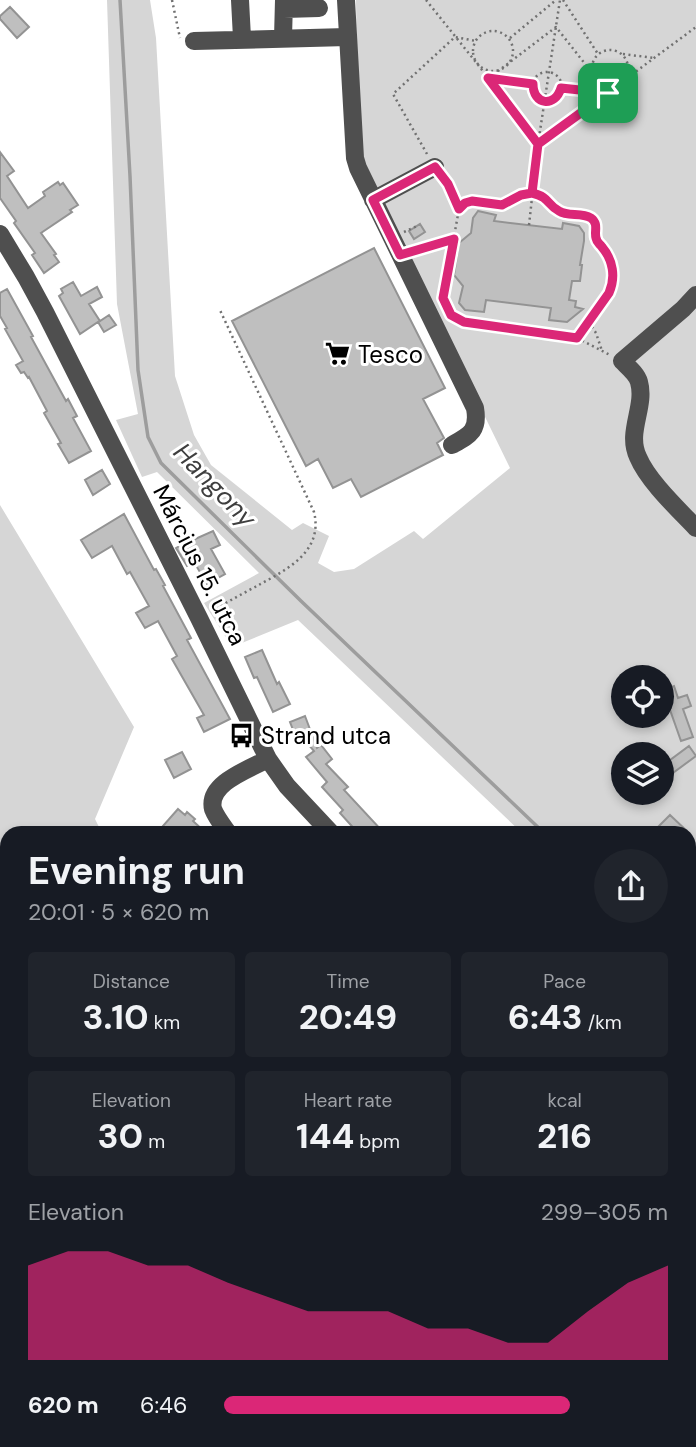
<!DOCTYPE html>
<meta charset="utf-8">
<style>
:root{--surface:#171b24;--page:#20242c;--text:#f1f3f6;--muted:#9ea1a6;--accent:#db2777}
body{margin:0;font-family:"DM Sans",sans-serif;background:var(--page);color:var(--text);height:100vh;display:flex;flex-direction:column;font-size:26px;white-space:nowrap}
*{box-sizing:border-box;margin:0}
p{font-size:23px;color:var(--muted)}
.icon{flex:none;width:38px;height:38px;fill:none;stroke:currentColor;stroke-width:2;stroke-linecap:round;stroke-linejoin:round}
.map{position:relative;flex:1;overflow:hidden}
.drawer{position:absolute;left:0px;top:826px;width:696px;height:621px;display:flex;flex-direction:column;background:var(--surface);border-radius:21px 21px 0 0;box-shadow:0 4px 10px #0003}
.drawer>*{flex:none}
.fabs{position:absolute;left:611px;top:665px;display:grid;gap:14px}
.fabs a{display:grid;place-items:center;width:63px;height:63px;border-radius:50%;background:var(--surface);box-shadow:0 4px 10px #0003;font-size:35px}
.pin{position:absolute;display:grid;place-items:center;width:60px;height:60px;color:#fff;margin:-30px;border-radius:14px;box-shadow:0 4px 10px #0006}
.round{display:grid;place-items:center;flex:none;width:74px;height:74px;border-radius:37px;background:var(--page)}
.summary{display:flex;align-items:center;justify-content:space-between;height:119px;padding:0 28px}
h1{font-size:38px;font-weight:700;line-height:52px}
.figures{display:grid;grid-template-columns:repeat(3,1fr);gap:10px;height:119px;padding:7px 28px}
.figures div{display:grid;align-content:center;border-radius:7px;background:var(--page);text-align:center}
.figures b{font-size:35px;font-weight:700}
.figures small{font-size:19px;font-weight:400}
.figures p{font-size:19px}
.chart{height:196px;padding:14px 28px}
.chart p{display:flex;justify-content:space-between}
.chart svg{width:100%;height:126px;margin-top:7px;fill:var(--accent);opacity:.7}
ul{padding:0 28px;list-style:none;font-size:23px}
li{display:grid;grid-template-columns:112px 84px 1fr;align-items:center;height:52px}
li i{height:18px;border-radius:9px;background:var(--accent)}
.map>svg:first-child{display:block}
.green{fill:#d6d6d6;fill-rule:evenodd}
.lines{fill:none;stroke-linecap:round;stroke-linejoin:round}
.stream{stroke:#9d9d9d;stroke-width:3.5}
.building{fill:#bfbfbf;stroke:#939393;stroke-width:2}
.path{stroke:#717171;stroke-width:2.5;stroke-dasharray:2 3.5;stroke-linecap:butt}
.minor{stroke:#4f4f4f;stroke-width:18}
.route-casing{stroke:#fff;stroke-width:14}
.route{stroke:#db2777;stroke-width:9}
.labels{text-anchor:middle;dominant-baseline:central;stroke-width:6;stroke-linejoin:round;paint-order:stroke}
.poi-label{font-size:24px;fill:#000;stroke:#fff;text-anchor:start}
.street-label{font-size:24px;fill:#000;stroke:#fff}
.water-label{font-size:26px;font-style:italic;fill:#3e3e3e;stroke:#fff}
</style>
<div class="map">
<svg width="696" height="1447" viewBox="0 0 696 1447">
<rect width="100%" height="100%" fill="#fff"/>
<!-- green -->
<path class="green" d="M107 0H150L156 38 175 376 194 435 211 465 292 530 303 523 329 536 318 563 334 572 354 569 414 531 423 539 510 468 363 167 358 147 356 0H696V1007L690 997V833H522L298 620 232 647 204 603 259 573 157 472 142 477 116 420 138 414 117 304ZM623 677H662V716H623ZM623 754H662V793H623Z
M0 505 134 727 95 819 102 833H7V1337L0 1339Z"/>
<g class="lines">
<!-- stream -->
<path class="stream" d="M120 0 130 176 138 370 148 437 161 463 301 601 544 833
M690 973 696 980"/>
</g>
<!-- building -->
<path class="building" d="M10 7 29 27 17 38 0 19V16Z
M0 152 14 171 7 176 28 208 45 196 43 192 58 182 60 185 63 183 78 205 70 210 72 212 41 233 56 254 54 255 59 262 44 273 32 255 35 253 14 223 16 221 0 198Z
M478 211 496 215 494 221 562 229 563 223 579 226 584 233V241L580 265H582L580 281H572L569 300 576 301 575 307 583 309 567 322 549 320 551 308 486 300 484 312 465 310 459 303 463 286 454 275 459 243 471 233 473 218Z
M420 224 425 232 414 239 409 231Z
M374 248 445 388 423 399 444 438 437 443 443 455 361 497 351 479 333 488 318 459 306 466 232 321Z
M73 282 81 296 97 287 102 297 89 304 100 321 109 315 116 325 104 332 98 322 80 334 59 296 63 293 61 289Z
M7 289 33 336 31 337 66 401 68 399 77 416 73 418 91 451 69 463 58 444 61 443 44 413 47 411 29 377 28 378 24 372 21 373 16 365 23 361 5 329 7 328 0 316V293Z
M102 470 110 484 93 495 85 480Z
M124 514 154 570 156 569 165 585 163 586 191 638 187 640 230 719 204 732 197 718 204 715 172 659 177 656 158 621 145 628 136 613 149 606 130 572 127 574 112 546 92 558 81 540Z
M213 531 220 545 211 549 225 574 207 584 194 562 187 566 176 548 192 539 193 540Z
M262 650 277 684 279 682 290 704 273 712 257 677 254 678 245 657Z
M674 686 678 698 687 695 691 706 683 709 693 737 681 741 663 690Z
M305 716 317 748 321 745 332 759 326 764 348 787 344 790 384 833H358L340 813 343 810 322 787 327 782 306 757 314 751 303 738 297 740 290 722Z
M689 746 696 756 662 781V766Z
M182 752 191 769 174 778 165 760Z
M178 809 185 815 187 812 195 819 193 821 206 833H170L162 827Z
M670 815 689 833H652Z"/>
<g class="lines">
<!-- path -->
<path class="path" d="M172 0 180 38
M426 0 479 66 538 144
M563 0 598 54
M473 51a20 20 0 1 1 40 0a20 20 0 1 1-40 0Z
M510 38 556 0
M592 68a18 18 0 1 1 36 0a18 18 0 1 1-36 0Z
M623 54 654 58
M532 87a15 15 0 1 1 30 0a15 15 0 1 1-30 0Z
M488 78 533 84
M489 78 556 27 608 93
M562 88 608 93
M538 144 560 0
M427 154 393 94 455 37 476 41
M442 177 448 184 459 209 443 298 451 315 464 322 577 338 610 355
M459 209C471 196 485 206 500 205 509 204 519 195 530 194 549 192 548 208 561 213 571 216 584 212 592 220 597 225 596 233 596 240 611 255 618 274 609 293L577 338
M529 225 538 144 696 27
M404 232 417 226
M413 251 454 238
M589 322 596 333 602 351
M211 611C226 603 240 595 255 587 284 571 324 553 314 512L219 308"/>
<!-- minor -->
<path class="minor" d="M240 0 242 38
M346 0 355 158 358 168 475 408C479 431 470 435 452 445
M284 9 319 8
M283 38 284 0
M194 41 347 37
M373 200 435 167
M0 234 26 277 45 312 199 618 268 759 287 786 331 833
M696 295 683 309 622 361C628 367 637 374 639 382 646 407 626 432 638 457 648 481 678 509 696 528
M228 833C223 826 216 817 213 809 207 783 250 769 268 759
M690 1206 696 1212
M690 1249 696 1245
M0 1439 7 1437
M27 1440V1447
M614 1440 618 1447"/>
</g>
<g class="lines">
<defs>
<path id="route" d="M608 93 561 88C555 108 533 105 533 84L488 78 538 144 532 193 521 195 502 205 472 201 465 203 459 209 448 184 435 167 373 200 400 255 454 239 443 298 451 315 464 322 577 338 609 293C616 277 613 260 602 247 599 243 597 243 596 238 594 231 599 224 591 218 581 212 568 217 559 211 547 205 550 197 532 193L538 144 608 93"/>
</defs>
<!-- route casing -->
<use href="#route" class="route-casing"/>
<!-- route -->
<use href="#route" class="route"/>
</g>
<!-- icons -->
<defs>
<symbol id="supermarket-bare" viewBox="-9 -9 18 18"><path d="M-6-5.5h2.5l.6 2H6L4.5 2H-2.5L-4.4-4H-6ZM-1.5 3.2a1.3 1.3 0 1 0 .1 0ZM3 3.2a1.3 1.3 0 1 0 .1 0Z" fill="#000" stroke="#fff" stroke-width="2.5" paint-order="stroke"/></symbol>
<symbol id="bus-bare" viewBox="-9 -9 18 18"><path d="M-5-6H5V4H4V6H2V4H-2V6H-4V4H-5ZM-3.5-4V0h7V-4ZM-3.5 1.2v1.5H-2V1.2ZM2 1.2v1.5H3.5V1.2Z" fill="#000" stroke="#fff" stroke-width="2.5" paint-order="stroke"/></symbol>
</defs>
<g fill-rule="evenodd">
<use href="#supermarket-bare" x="320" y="336" width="35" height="35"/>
<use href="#bus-bare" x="224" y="718" width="35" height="35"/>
</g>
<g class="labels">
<!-- poi labels -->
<g class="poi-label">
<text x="358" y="354">Tesco</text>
<text x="261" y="735">Strand utca</text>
</g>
<!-- street labels -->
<g class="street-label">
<text transform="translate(200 565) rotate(63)">Március 15. utca</text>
</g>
<!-- water labels -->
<g class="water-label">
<text transform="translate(215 485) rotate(46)">Hangony</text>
</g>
</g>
</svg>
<div class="fabs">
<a><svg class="icon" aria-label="locate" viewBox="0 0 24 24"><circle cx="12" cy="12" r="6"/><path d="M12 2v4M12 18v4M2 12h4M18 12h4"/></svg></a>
<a><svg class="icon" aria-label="layers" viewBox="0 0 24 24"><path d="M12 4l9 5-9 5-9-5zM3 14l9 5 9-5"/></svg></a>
</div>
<div class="pin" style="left:608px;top:93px;background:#1e9e55"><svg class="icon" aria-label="arrive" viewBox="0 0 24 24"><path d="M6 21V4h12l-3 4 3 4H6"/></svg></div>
<section class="drawer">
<div class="summary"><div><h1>Evening run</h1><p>20:01 · 5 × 620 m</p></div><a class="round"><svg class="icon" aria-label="share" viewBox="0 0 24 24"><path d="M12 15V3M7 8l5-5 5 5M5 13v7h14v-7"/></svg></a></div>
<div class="figures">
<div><p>Distance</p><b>3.10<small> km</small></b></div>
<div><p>Time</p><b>20:49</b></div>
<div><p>Pace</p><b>6:43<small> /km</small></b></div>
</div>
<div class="figures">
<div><p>Elevation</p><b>30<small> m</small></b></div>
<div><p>Heart rate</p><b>144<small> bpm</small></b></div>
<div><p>kcal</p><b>216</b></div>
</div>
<div class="chart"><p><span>Elevation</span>299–305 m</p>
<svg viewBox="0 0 160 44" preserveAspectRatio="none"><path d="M0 44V11L10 6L20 6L30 11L40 11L50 17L60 22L70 27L80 27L90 27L100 33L110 33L120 38L130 38L140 27L150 17L160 11V44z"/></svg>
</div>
<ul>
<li><b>620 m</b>6:46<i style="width:78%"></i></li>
</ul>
</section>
</div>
